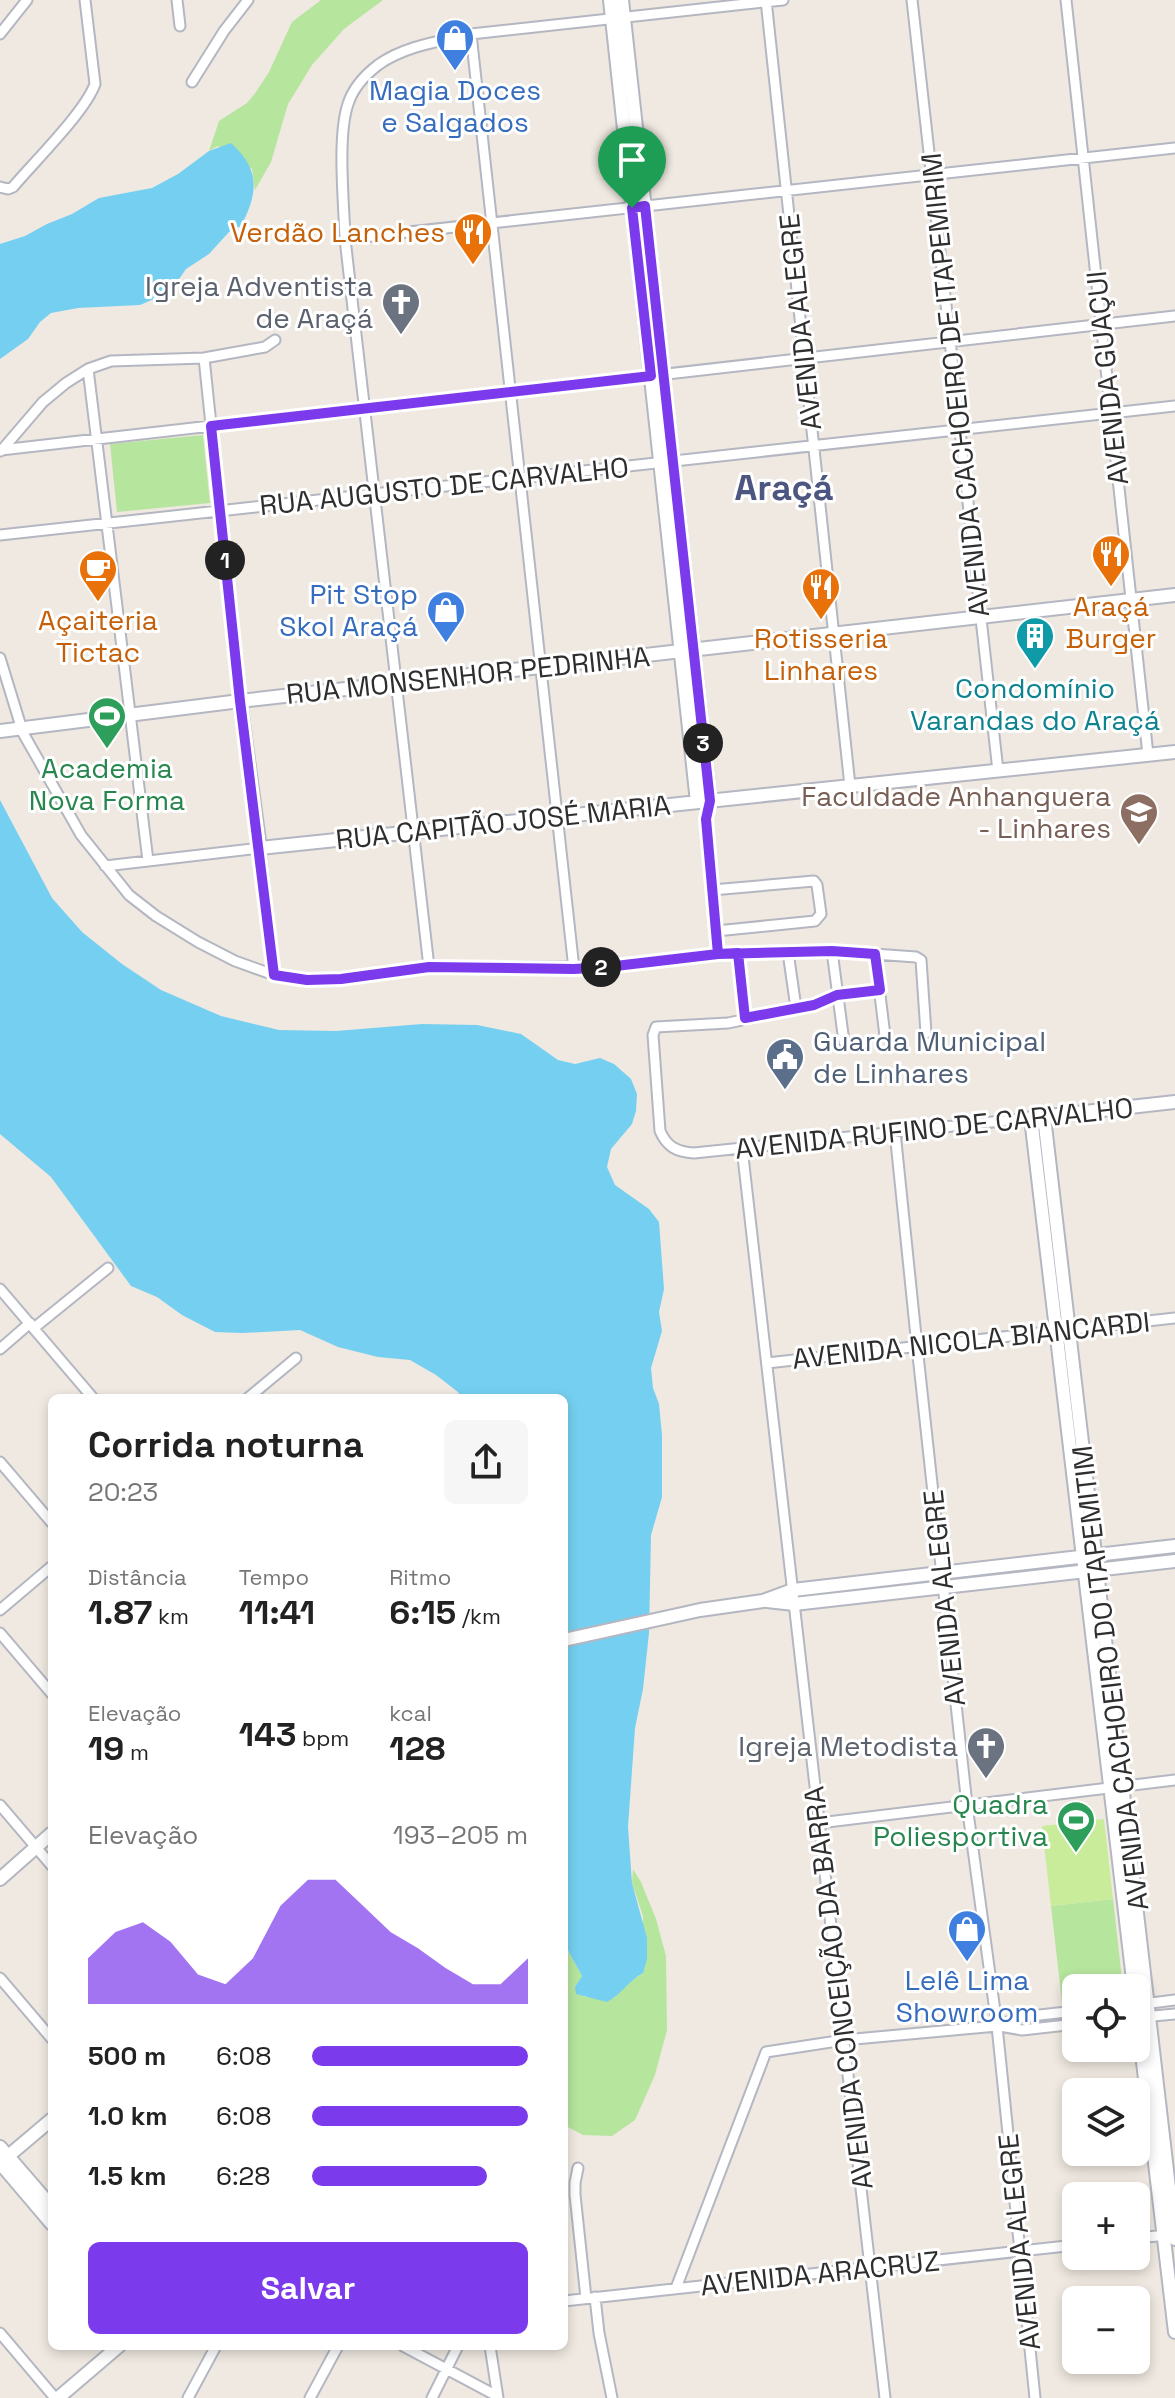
<!DOCTYPE html>
<html lang="pt">
<meta charset="utf-8">
<style>
:root{--surface:#fff;--page:#f6f6f6;--text:#222;--muted:#767676;--accent:#7c3aed}
body{margin:0;font-family:"Space Grotesk",sans-serif;background:var(--page);color:var(--text);height:100vh;display:flex;flex-direction:column;font-size:30px;white-space:nowrap}
*{box-sizing:border-box;margin:0}
p{font-size:26px;color:var(--muted)}
.icon{flex:none;width:44px;height:44px;fill:none;stroke:currentColor;stroke-width:2;stroke-linecap:round;stroke-linejoin:round}
.map{position:relative;flex:1;overflow:hidden}
.panel{position:absolute;left:48px;top:1394px;width:520px;height:956px;display:flex;flex-direction:column;background:var(--surface);border-radius:12px;box-shadow:0 4px 12px #0003}
.panel>*{flex:none}
.tools{position:absolute;left:1062px;top:1974px;display:grid;gap:16px}
.tools a{display:grid;place-items:center;width:88px;height:88px;border-radius:12px;background:var(--surface);box-shadow:0 4px 12px #0003;font-size:40px}
.pin{position:absolute;display:grid;place-items:center;width:68px;height:68px;color:#fff;margin:-82px -34px;border-radius:50% 50% 50% 0;rotate:-45deg;box-shadow:0 0 8px #0007}
.pin .icon{rotate:45deg}
.km{position:absolute;width:40px;height:40px;margin:-20px;border-radius:50%;background:#222;color:#fff;font-size:22px;line-height:40px;text-align:center}
.round{display:grid;place-items:center;flex:none;width:84px;height:84px;border-radius:12px;background:var(--page)}
.headline{display:flex;align-items:center;justify-content:space-between;height:136px;padding:0 40px}
h1{font-size:36px;font-weight:600;line-height:60px}
.metrics{display:grid;grid-template-columns:repeat(3,1fr);gap:12px;height:136px;padding:8px 40px}
.metrics div{display:grid;align-content:center}
.metrics b{font-size:34px;font-weight:600}
.metrics small{font-size:22px;font-weight:400}
.metrics p{font-size:22px}
.chart{height:224px;padding:16px 40px}
.chart p{display:flex;justify-content:space-between}
.chart svg{width:100%;height:144px;margin-top:8px;fill:var(--accent);opacity:.7}
.cta{display:flex;gap:16px;margin-top:auto;padding:16px 40px}
.cta a{flex:1;height:92px;border-radius:12px;background:var(--accent);color:#fff;font-size:32px;font-weight:600;line-height:92px;text-align:center}
ul{padding:0 40px;list-style:none;font-size:26px}
li{display:grid;grid-template-columns:128px 96px 1fr;align-items:center;height:60px}
li i{height:20px;border-radius:10px;background:var(--accent)}
.map>svg:first-child{display:block}
.green{fill:#b6e59e}
.pitch{fill:#c9ec9a}
.water{fill:#75cff0}
.lines{fill:none;stroke-linecap:round;stroke-linejoin:round}
.street-casing{stroke:#b4b7c1;stroke-width:13}
.secondary-casing{stroke:#b4b7c1;stroke-width:16}
.street{stroke:#fff;stroke-width:9}
.secondary{stroke:#fff;stroke-width:12}
.route-casing{stroke:#fff;stroke-width:16}
.route{stroke:#7c3aed;stroke-width:10}
.labels{text-anchor:middle;dominant-baseline:central;stroke-width:6;stroke-linejoin:round;paint-order:stroke}
.shop-label{font-size:28px;fill:#366cbe;stroke:#fff}
.food-label{font-size:28px;fill:#c56008;stroke:#fff}
.worship-label{font-size:28px;fill:#5b616d;stroke:#fff;text-anchor:end}
.street-label{font-size:28px;fill:#2e2e2e;stroke:#fff}
.culture-label{font-size:28px;fill:#0d838f;stroke:#fff}
.leisure-label{font-size:28px;fill:#27864d;stroke:#fff}
.education-label{font-size:28px;fill:#785e54;stroke:#fff;text-anchor:end}
.service-label{font-size:28px;fill:#4e5e75;stroke:#fff;text-anchor:start}
.district-label{font-size:36px;font-weight:bold;fill:#4d5680;stroke:#fff}
</style>
<div class="map">
<svg width="1175" height="2398" viewBox="0 0 1175 2398">
<rect width="100%" height="100%" fill="#efe9e1"/>
<!-- green -->
<path class="green" d="M321 0H383L344 29 312 65 288 104 271 162 255 190 252 169 218 146 209 151 219 121 247 103 256 92 269 72 292 22Z
M203 435 210 503 117 512 110 444Z
M633 1869 641 1882 656 1919 666 1956 667 2030 655 2075 635 2120 612 2136 583 2135 564 2125V1943L582 1976 575 1987 585 1997 614 1998 625 1985 643 1973V1916L632 1883Z
M1113 1899 1123 1988H1076V2001L1062 2002 1051 1906Z"/>
<!-- pitch -->
<path class="pitch" d="M1104 1819 1113 1899 1051 1906 1042 1826Z"/>
<!-- water -->
<path class="water" d="M231 143C261 170 258 193 241 226L229 232 209 254 186 269 175 285 163 295 140 305 78 308 51 313 40 322 28 339 0 359V244L25 236 47 224 72 214 99 198 152 188 178 174 209 151Z
M0 800 52 898 82 932 122 964 161 990 221 1016 279 1030 336 1031 422 1024 477 1025 521 1034 558 1060 575 1064 600 1058 614 1064 631 1079 637 1094 636 1111 632 1124 611 1149 607 1167 615 1185 649 1209 659 1222 664 1289 659 1312 662 1331 651 1368 653 1388 659 1404 662 1435V1497L651 1535 649 1633 643 1689 635 1728 628 1827 632 1883 647 1938V1959L643 1973C628 1981 621 1995 607 2002L576 1994 575 1987 582 1976 564 1943V1398H461L458 1392 436 1375 410 1360 378 1357 338 1347 300 1330 242 1333 215 1332 182 1315 157 1297 131 1286 51 1177 0 1134Z"/>
<g class="lines">
<defs>
<path id="street" d="M177 0 180 26
M766 0 850 786
M912 0 998 771
M1066 0 1148 755
M0 34 27 0
M471 34 574 969
M192 82 224 31 248 0
M0 187 8 189 13 187C34 162 85 112 95 84L85 0
M345 239 1175 148
M204 358 240 701
M88 369 148 861
M1 450 1175 316
M1 451 43 402 66 383 88 369 111 361 204 358 265 347 275 340
M0 535 1175 406
M0 658 23 733 81 835 129 895 156 916 198 942 235 961 274 975 307 980 341 979 429 967H607L738 953 832 951 916 957 921 960 926 1033
M710 801 706 819 718 954
M105 866 260 848 274 975
M712 890 814 881 817 885 821 914 815 921 716 931
M832 951 844 1042
M788 952 796 1008
M738 953 745 1018
M875 954 885 1036
M429 967 345 239C344 203 337 136 348 104 353 88 365 75 378 65 404 46 441 41 471 34L783 0
M880 990 837 995 814 1005 728 1023 656 1027 653 1035 660 1131C667 1147 677 1152 694 1153L1031 1118
M895 1132 917 1346 967 1805 997 2026 1035 2398
M742 1148 885 2398
M0 1289 93 1398
M34 1328 108 1268
M0 1349 30 1323
M767 1363 1175 1318
M248 1398 296 1358
M0 1462 52 1523
M0 1610 52 1566
M0 1633 52 1694
M0 1805 52 1866
M819 1823 1175 1780
M0 1978 52 2039
M1143 2004 1175 2000
M1143 2017 1175 2014
M1000 2026 1022 2030 1076 2024
M578 2168 575 2183V2195L586 2298
M1136 2238 1168 2235
M676 2288 766 2052 844 2040 997 2026 1021 2017 1076 2011
M595 2297 599 2333 612 2398
M564 2301 1076 2245
M0 2333 55 2398
M403 2346 497 2396
M490 2346 498 2398
M188 2398 216 2346
M310 2398 338 2346
M432 2398 458 2346"/>
<path id="secondary" d="M610 0 697 802
M622 0 710 801
M240 701 260 848 1175 752
M0 731 240 701 1175 595
M1044 1117 1175 2239
M767 1601 794 1604 1175 1561
M564 1640 700 1610 763 1601 793 1590 1175 1546
M0 1879 52 1833
M1134 1988 1031 1118 1175 1102
M1136 2003 1175 2332
M52 2119 0 2163 52 2224
M0 2147 52 2207
M58 2398 119 2346"/>
</defs>
<!-- street casing -->
<use href="#street" class="street-casing"/>
<!-- secondary casing -->
<use href="#secondary" class="secondary-casing"/>
<!-- street -->
<use href="#street" class="street"/>
<!-- secondary -->
<use href="#secondary" class="secondary"/>
</g>
<g class="lines">
<defs>
<path id="route" d="M632 208 651 376 211 426 240 701 274 975 307 980 341 979 429 967 574 969 607 967 718 954 832 951 875 954 880 990 837 995 814 1005 745 1018 738 953 718 954 706 819 710 801 645 206 632 208"/>
</defs>
<!-- route casing -->
<use href="#route" class="route-casing"/>
<!-- route -->
<use href="#route" class="route"/>
</g>
<!-- icons -->
<defs>
<symbol id="shop-pin" viewBox="-11 -11 22 30"><path d="M0 17L-7.5 6A9.5 9.5 0 1 1 7.5 6Z" fill="#3f7fe0" stroke="#fff"/><path d="M-5-2.5h2.3a2.7 3.5 0 0 1 5.4 0H5L5.5 6h-11ZM-1.5-2.5h3a1.5 2.3 0 0 0-3 0Z" fill="#fff"/></symbol>
<symbol id="restaurant-pin" viewBox="-11 -11 22 30"><path d="M0 17L-7.5 6A9.5 9.5 0 1 1 7.5 6Z" fill="#e8710a" stroke="#fff"/><path d="M-5-6h1v4h1v-4h1v4h1v-4h1v5L-1.5 .5V6h-2V.5L-5-1ZM5-6V6H3V1.5H1.5Q1.5-4 5-6Z" fill="#fff"/></symbol>
<symbol id="church-pin" viewBox="-11 -11 22 30"><path d="M0 17L-7.5 6A9.5 9.5 0 1 1 7.5 6Z" fill="#6b7280" stroke="#fff"/><path d="M-1.2-6h2.4v3.5h3.3v2.4h-3.3V6h-2.4V-.1h-3.3v-2.4h3.3Z" fill="#fff"/></symbol>
<symbol id="cafe-pin" viewBox="-11 -11 22 30"><path d="M0 17L-7.5 6A9.5 9.5 0 1 1 7.5 6Z" fill="#e8710a" stroke="#fff"/><path d="M-5.5-4.5H6V0H3Q3 3.5 0 3.5H-2.5Q-5.5 3.5-5.5 0ZM3-3.2v2h1.7v-2ZM-6 4.5H4V6H-6Z" fill="#fff"/></symbol>
<symbol id="building-pin" viewBox="-11 -11 22 30"><path d="M0 17L-7.5 6A9.5 9.5 0 1 1 7.5 6Z" fill="#0f9aa8" stroke="#fff"/><path d="M-4-6H4V6H1V3H-1V6H-4ZM-2.5-4.3h1.7v1.8h-1.7ZM.8-4.3h1.7v1.8H.8ZM-2.5-1h1.7V.8h-1.7ZM.8-1h1.7V.8H.8Z" fill="#fff"/></symbol>
<symbol id="stadium-pin" viewBox="-11 -11 22 30"><path d="M0 17L-7.5 6A9.5 9.5 0 1 1 7.5 6Z" fill="#2e9e5b" stroke="#fff"/><path d="M0-5a6.5 5 0 1 0 0 10a6.5 5 0 1 0 0-10ZM-3.5-1.8h7v3.6h-7Z" fill="#fff"/></symbol>
<symbol id="university-pin" viewBox="-11 -11 22 30"><path d="M0 17L-7.5 6A9.5 9.5 0 1 1 7.5 6Z" fill="#8d6e63" stroke="#fff"/><path d="M0-5L7-2L0 1L-7-2ZM-4 1L0 2.5L4 1V4Q0 6-4 4Z" fill="#fff"/></symbol>
<symbol id="civic-pin" viewBox="-11 -11 22 30"><path d="M0 17L-7.5 6A9.5 9.5 0 1 1 7.5 6Z" fill="#5c6f8a" stroke="#fff"/><path d="M-.6-6.5H3V-4.5H.6V-3L4-1V1h2V6H-6V1h2V-1L-.6-3ZM-1.2 2.5V6h2.4V2.5Z" fill="#fff"/></symbol>
</defs>
<g fill-rule="evenodd">
<use href="#shop-pin" x="433" y="16" width="44" height="60"/>
<use href="#restaurant-pin" x="451" y="210" width="44" height="60"/>
<use href="#church-pin" x="379" y="280" width="44" height="60"/>
<use href="#restaurant-pin" x="1089" y="532" width="44" height="60"/>
<use href="#cafe-pin" x="76" y="547" width="44" height="60"/>
<use href="#restaurant-pin" x="799" y="565" width="44" height="60"/>
<use href="#shop-pin" x="424" y="588" width="44" height="60"/>
<use href="#building-pin" x="1013" y="614" width="44" height="60"/>
<use href="#stadium-pin" x="85" y="694" width="44" height="60"/>
<use href="#university-pin" x="1117" y="790" width="44" height="60"/>
<use href="#civic-pin" x="763" y="1035" width="44" height="60"/>
<use href="#church-pin" x="964" y="1724" width="44" height="60"/>
<use href="#stadium-pin" x="1054" y="1798" width="44" height="60"/>
<use href="#shop-pin" x="945" y="1907" width="44" height="60"/>
</g>
<g class="labels">
<!-- shop labels -->
<g class="shop-label">
<text x="455" y="90">Magia Doces<tspan x="455" dy="32">e Salgados</tspan></text>
<text x="418" y="594" text-anchor="end">Pit Stop<tspan x="418" dy="32">Skol Araçá</tspan></text>
<text x="967" y="1980">Lelê Lima<tspan x="967" dy="32">Showroom</tspan></text>
</g>
<!-- food labels -->
<g class="food-label">
<text x="445" y="232" text-anchor="end">Verdão Lanches</text>
<text x="1111" y="606">Araçá<tspan x="1111" dy="32">Burger</tspan></text>
<text x="98" y="620">Açaiteria<tspan x="98" dy="32">Tictac</tspan></text>
<text x="821" y="638">Rotisseria<tspan x="821" dy="32">Linhares</tspan></text>
</g>
<!-- worship labels -->
<g class="worship-label">
<text x="373" y="286">Igreja Adventista<tspan x="373" dy="32">de Araçá</tspan></text>
<text x="958" y="1746">Igreja Metodista</text>
</g>
<!-- street labels -->
<g class="street-label">
<text transform="translate(800 322) rotate(-96)">AVENIDA ALEGRE</text>
<text transform="translate(1107 378) rotate(-96)">AVENIDA GUAÇUI</text>
<text transform="translate(955 385) rotate(-96)">AVENIDA CACHOEIRO DE ITAPEMIRIM</text>
<text transform="translate(444 486) rotate(-6)">RUA AUGUSTO DE CARVALHO</text>
<text transform="translate(468 675) rotate(-6)">RUA MONSENHOR PEDRINHA</text>
<text transform="translate(503 822) rotate(-6)">RUA CAPITÃO JOSÉ MARIA</text>
<text transform="translate(934 1128) rotate(-6)">AVENIDA RUFINO DE CARVALHO</text>
<text transform="translate(971 1340) rotate(-6)">AVENIDA NICOLA BIANCARDI</text>
<text transform="translate(944 1598) rotate(-96)">AVENIDA ALEGRE</text>
<text transform="translate(1110 1678) rotate(-97)">AVENIDA CACHOEIRO DO ITAPEMITIM</text>
<text transform="translate(838 1988) rotate(-97)">AVENIDA CONCEIÇÃO DA BARRA</text>
<text transform="translate(1019 2242) rotate(-96)">AVENIDA ALEGRE</text>
<text transform="translate(820 2273) rotate(-6)">AVENIDA ARACRUZ</text>
</g>
<!-- culture labels -->
<g class="culture-label">
<text x="1035" y="688">Condomínio<tspan x="1035" dy="32">Varandas do Araçá</tspan></text>
</g>
<!-- leisure labels -->
<g class="leisure-label">
<text x="107" y="768">Academia<tspan x="107" dy="32">Nova Forma</tspan></text>
<text x="1048" y="1804" text-anchor="end">Quadra<tspan x="1048" dy="32">Poliesportiva</tspan></text>
</g>
<!-- education labels -->
<g class="education-label">
<text x="1111" y="796">Faculdade Anhanguera<tspan x="1111" dy="32">- Linhares</tspan></text>
</g>
<!-- service labels -->
<g class="service-label">
<text x="813" y="1041">Guarda Municipal<tspan x="813" dy="32">de Linhares</tspan></text>
</g>
<!-- district labels -->
<g class="district-label">
<text x="784" y="488">Araçá</text>
</g>
</g>
</svg>
<div class="tools">
<a><svg class="icon" aria-label="locate" viewBox="0 0 24 24"><circle cx="12" cy="12" r="6"/><path d="M12 2v4M12 18v4M2 12h4M18 12h4"/></svg></a>
<a><svg class="icon" aria-label="layers" viewBox="0 0 24 24"><path d="M12 4l9 5-9 5-9-5zM3 14l9 5 9-5"/></svg></a>
<a>+</a>
<a>−</a>
</div>
<div class="pin" style="left:632px;top:208px;background:#1e9e55"><svg class="icon" aria-label="arrive" viewBox="0 0 24 24"><path d="M6 21V4h12l-3 4 3 4H6"/></svg></div>
<b class="km" style="left:225px;top:560px">1</b>
<b class="km" style="left:601px;top:967px">2</b>
<b class="km" style="left:703px;top:743px">3</b>
<section class="panel">
<div class="headline"><div><h1>Corrida noturna</h1><p>20:23</p></div><a class="round"><svg class="icon" aria-label="share" viewBox="0 0 24 24"><path d="M12 15V3M7 8l5-5 5 5M5 13v7h14v-7"/></svg></a></div>
<div class="metrics">
<div><p>Distância</p><b>1.87<small> km</small></b></div>
<div><p>Tempo</p><b>11:41</b></div>
<div><p>Ritmo</p><b>6:15<small> /km</small></b></div>
</div>
<div class="metrics">
<div><p>Elevação</p><b>19<small> m</small></b></div>
<div><b>143<small> bpm</small></b></div>
<div><p>kcal</p><b>128</b></div>
</div>
<div class="chart"><p><span>Elevação</span>193–205 m</p>
<svg viewBox="0 0 160 44" preserveAspectRatio="none"><path d="M0 44V30L10 22L20 19L30 25L40 35L50 38L60 30L70 14L80 6L90 6L100 14L110 22L120 27L130 33L140 38L150 38L160 30V44z"/></svg>
</div>
<ul>
<li><b>500 m</b>6:08<i style="width:100%"></i></li>
<li><b>1.0 km</b>6:08<i style="width:100%"></i></li>
<li><b>1.5 km</b>6:28<i style="width:81%"></i></li>
</ul>
<div class="cta"><a>Salvar</a></div>
</section>
</div>
